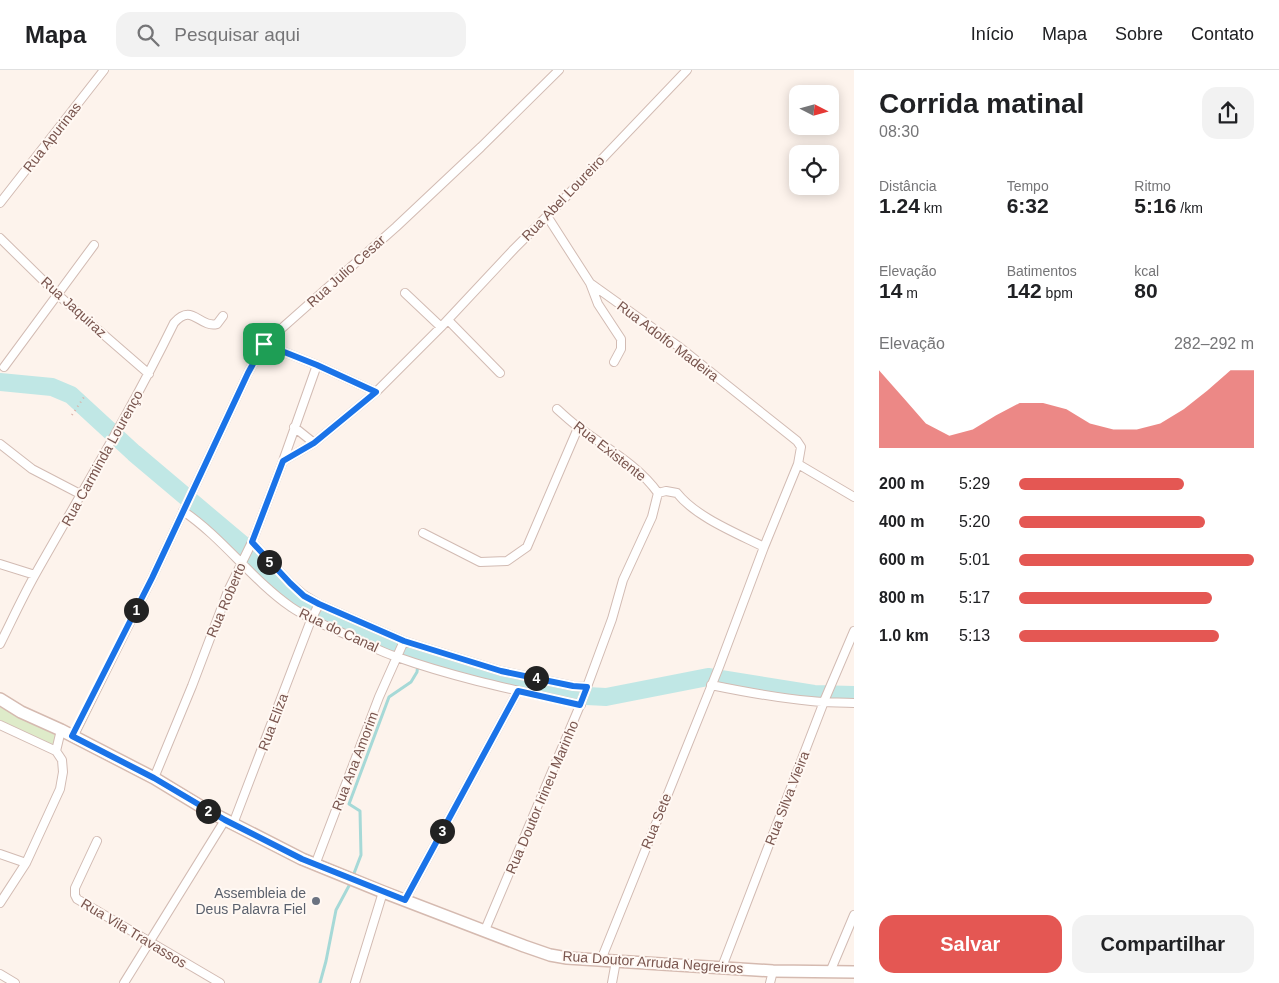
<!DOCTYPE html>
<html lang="pt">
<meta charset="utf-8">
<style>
:root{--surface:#fff;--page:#f2f2f2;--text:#202124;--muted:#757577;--line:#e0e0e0;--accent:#e45753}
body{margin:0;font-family:Arial,sans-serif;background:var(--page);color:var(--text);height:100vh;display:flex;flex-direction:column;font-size:19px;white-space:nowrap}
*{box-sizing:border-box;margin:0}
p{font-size:16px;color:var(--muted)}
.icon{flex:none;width:28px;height:28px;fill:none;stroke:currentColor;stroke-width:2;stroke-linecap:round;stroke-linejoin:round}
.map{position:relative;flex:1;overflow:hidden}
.side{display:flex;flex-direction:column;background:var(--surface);width:425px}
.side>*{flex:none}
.needle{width:32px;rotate:96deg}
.tools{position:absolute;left:789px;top:15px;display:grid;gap:10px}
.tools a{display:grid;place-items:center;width:50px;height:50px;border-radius:10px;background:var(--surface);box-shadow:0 2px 12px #0003;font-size:25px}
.pin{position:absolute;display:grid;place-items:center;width:42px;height:42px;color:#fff;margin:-21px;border-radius:10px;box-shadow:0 2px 8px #0006}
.km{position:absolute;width:25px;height:25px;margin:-12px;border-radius:50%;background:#222;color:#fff;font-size:14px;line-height:25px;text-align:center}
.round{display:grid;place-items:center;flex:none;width:52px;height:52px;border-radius:15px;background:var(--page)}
.summary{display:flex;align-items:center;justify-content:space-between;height:85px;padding:0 25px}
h1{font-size:28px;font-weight:700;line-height:38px}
.figures{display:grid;grid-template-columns:repeat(3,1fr);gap:8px;height:85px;padding:5px 25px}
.figures div{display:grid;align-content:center}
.figures b{font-size:21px;font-weight:700}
.figures small{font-size:14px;font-weight:400}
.figures p{font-size:14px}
.chart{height:140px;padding:10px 25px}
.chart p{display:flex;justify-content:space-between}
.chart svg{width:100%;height:90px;margin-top:5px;fill:var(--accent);opacity:.7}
.primary-button{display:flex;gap:10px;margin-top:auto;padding:10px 25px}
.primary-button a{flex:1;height:58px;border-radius:15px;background:var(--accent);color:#fff;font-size:20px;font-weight:700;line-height:58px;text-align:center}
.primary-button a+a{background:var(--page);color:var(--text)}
ul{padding:0 25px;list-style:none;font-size:16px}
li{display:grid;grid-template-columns:80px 60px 1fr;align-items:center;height:38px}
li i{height:12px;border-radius:6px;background:var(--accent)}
header{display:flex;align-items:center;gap:30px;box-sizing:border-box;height:70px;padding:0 25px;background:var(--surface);border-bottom:1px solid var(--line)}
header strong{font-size:24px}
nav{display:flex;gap:28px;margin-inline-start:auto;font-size:18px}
.search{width:350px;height:45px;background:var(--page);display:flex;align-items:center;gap:12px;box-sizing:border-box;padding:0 18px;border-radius:15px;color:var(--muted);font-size:19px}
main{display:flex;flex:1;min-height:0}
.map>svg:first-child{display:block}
.green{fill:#deebc9}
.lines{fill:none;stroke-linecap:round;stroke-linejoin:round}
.stream{stroke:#a6d9d7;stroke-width:3}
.river{stroke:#c0e7e5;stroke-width:18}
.street-casing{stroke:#d2bbb3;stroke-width:10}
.secondary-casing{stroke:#d5bab0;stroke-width:14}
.path{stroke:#d8afa6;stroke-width:2;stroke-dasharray:1 4;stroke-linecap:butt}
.street{stroke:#fff;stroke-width:8}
.secondary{stroke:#fff;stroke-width:11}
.route-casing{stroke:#fff;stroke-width:10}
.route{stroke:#1a73e8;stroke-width:6}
.worship-dot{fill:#6b7280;stroke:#fff8f3;stroke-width:2}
.labels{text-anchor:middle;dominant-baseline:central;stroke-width:4;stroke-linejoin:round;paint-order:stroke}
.street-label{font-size:14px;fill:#79554e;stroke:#fff8f3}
.worship-label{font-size:14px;fill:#5b616d;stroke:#fff8f3;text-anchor:end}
</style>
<header>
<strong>Mapa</strong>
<div class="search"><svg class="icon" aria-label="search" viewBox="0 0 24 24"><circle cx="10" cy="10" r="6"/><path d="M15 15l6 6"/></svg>Pesquisar aqui</div>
<nav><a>Início</a><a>Mapa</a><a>Sobre</a><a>Contato</a></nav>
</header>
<main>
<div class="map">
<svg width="854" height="913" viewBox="0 0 854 913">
<rect width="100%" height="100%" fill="#fdf3ec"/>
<!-- green -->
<path class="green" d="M0 637 55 665V676L0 650Z"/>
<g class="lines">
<!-- stream -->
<path class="stream" d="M353 806 361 785 360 741 349 734 389 627 411 612 417 602 419 584
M320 913 326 891 336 840 351 812"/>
<!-- river -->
<path class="river" d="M0 312 52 317 71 325 134 383 243 475 294 534 390 574 424 586 568 625 606 627 708 607 814 624 854 625"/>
<defs>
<path id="street" d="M0 133 104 0
M547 146 590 213 678 276 797 371 801 377 798 394 764 477 719 597 601 890
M0 168 58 225 149 304
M590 213 598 234 621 269V279L614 292
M405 223 441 257
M448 250 500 303
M264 274 317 295 376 322
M4 297 94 175
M557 339C565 346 572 353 581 359 608 379 639 396 658 423L666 421 677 423C696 447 736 463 764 477
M294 357 314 373
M0 374 32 399 82 425
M283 391 314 373 376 322 441 257 514 179 560 133 687 0
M798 394 854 427
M183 441C223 468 251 509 291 537 310 550 331 558 352 567 366 574 381 582 397 587 456 608 519 621 581 635
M423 463 480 492 507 491 527 477 578 358
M252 472 290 513 304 525 319 534 404 571 501 601 573 616 587 617
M0 494 35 505
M0 574C12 550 23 526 36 503 83 420 132 339 174 253 192 232 199 258 217 254L223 246
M711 615C745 622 778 628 811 631 826 633 840 632 854 633
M0 655 56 681 61 660
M73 667 152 508 248 303 264 274 396 157 481 77 559 0
M154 708 192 616 228 521 252 472 283 391 317 295
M233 754 311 550 319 534
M97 771 75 818V825L77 829 220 913
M0 784 26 793
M315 795 379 627 404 571
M405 830 518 621
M0 833 26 793 60 719 63 702 62 690 56 681
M485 860 581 633 612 549 623 510 652 447 658 423
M722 897 825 629 854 561
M830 902 854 845
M0 904 15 913
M124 913 225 750
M355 913 383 822
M612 913 616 891
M770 913 773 901"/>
<path id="secondary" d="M0 629 21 642 61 660 154 708 210 742 302 789 383 822 524 876 550 885 567 888 773 901 854 902"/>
</defs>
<!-- street casing -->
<use href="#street" class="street-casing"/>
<!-- secondary casing -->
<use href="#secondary" class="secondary-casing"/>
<!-- path -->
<path class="path" d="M72 345 84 327"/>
<!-- street -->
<use href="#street" class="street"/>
<!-- secondary -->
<use href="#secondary" class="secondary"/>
</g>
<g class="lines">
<defs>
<path id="route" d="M264 274 317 295 376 322 314 373 283 391 252 472 290 513 304 526 319 534 404 571 501 601 573 616 587 617 580 635 518 621 405 830 302 789 225 750 154 708 72 666 152 508 248 303Z"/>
</defs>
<!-- route casing -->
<use href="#route" class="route-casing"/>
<!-- route -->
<use href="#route" class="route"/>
</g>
<!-- markers -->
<circle class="worship-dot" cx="316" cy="831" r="5"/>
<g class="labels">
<!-- street labels -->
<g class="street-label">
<text transform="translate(52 67) rotate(-52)">Rua Apurinas</text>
<text transform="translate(563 128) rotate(-46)">Rua Abel Loureiro</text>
<text transform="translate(346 201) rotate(-42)">Rua Julio Cesar</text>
<text transform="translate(74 237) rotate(42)">Rua Jaquiraz</text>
<text transform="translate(668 271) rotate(37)">Rua Adolfo Madeira</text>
<text transform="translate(610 381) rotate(38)">Rua Existente</text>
<text transform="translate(102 388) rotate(-61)">Rua Carminda Lourenço</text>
<text transform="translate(226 530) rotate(-67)">Rua Roberto</text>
<text transform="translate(339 560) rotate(25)">Rua do Canal</text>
<text transform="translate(273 652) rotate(-69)">Rua Eliza</text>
<text transform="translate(355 691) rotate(-69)">Rua Ana Amorim</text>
<text transform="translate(542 727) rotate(-67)">Rua Doutor Irineu Marinho</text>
<text transform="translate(787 728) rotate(-69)">Rua Silva Vieira</text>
<text transform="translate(656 751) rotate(-68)">Rua Sete</text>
<text transform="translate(134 863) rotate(31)">Rua Vila Travassos</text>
<text transform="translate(653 892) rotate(4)">Rua Doutor Arruda Negreiros</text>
</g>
<!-- worship labels -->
<g class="worship-label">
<text x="306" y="823">Assembleia de<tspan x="306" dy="16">Deus Palavra Fiel</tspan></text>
</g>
</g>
</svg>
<div class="tools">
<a><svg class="needle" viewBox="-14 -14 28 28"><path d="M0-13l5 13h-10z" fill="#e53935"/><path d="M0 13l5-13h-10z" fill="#757577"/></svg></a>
<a><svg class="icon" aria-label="locate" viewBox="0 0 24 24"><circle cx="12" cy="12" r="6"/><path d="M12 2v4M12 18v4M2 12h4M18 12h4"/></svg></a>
</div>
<div class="pin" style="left:264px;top:274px;background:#1e9e55"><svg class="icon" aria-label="arrive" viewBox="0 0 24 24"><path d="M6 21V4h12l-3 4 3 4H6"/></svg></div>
<b class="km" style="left:136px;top:540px">1</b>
<b class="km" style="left:208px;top:741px">2</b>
<b class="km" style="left:442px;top:761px">3</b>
<b class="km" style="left:536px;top:608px">4</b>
<b class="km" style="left:269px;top:492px">5</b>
</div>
<section class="side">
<div class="summary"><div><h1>Corrida matinal</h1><p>08:30</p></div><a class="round"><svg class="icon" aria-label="share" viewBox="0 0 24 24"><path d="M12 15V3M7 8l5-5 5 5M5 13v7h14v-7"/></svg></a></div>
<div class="figures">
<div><p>Distância</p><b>1.24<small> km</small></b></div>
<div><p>Tempo</p><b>6:32</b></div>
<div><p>Ritmo</p><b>5:16<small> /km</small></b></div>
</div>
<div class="figures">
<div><p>Elevação</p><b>14<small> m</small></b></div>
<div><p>Batimentos</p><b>142<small> bpm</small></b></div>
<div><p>kcal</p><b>80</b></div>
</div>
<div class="chart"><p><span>Elevação</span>282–292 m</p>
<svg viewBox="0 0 160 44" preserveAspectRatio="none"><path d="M0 44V6L10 19L20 32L30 38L40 35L50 28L60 22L70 22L80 25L90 32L100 35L110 35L120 32L130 25L140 16L150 6L160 6V44z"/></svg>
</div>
<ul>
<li><b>200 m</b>5:29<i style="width:70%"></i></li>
<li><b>400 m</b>5:20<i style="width:79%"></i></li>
<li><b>600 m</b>5:01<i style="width:100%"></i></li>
<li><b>800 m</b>5:17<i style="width:82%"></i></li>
<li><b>1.0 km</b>5:13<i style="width:85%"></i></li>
</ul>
<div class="primary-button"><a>Salvar</a><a>Compartilhar</a></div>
</section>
</main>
